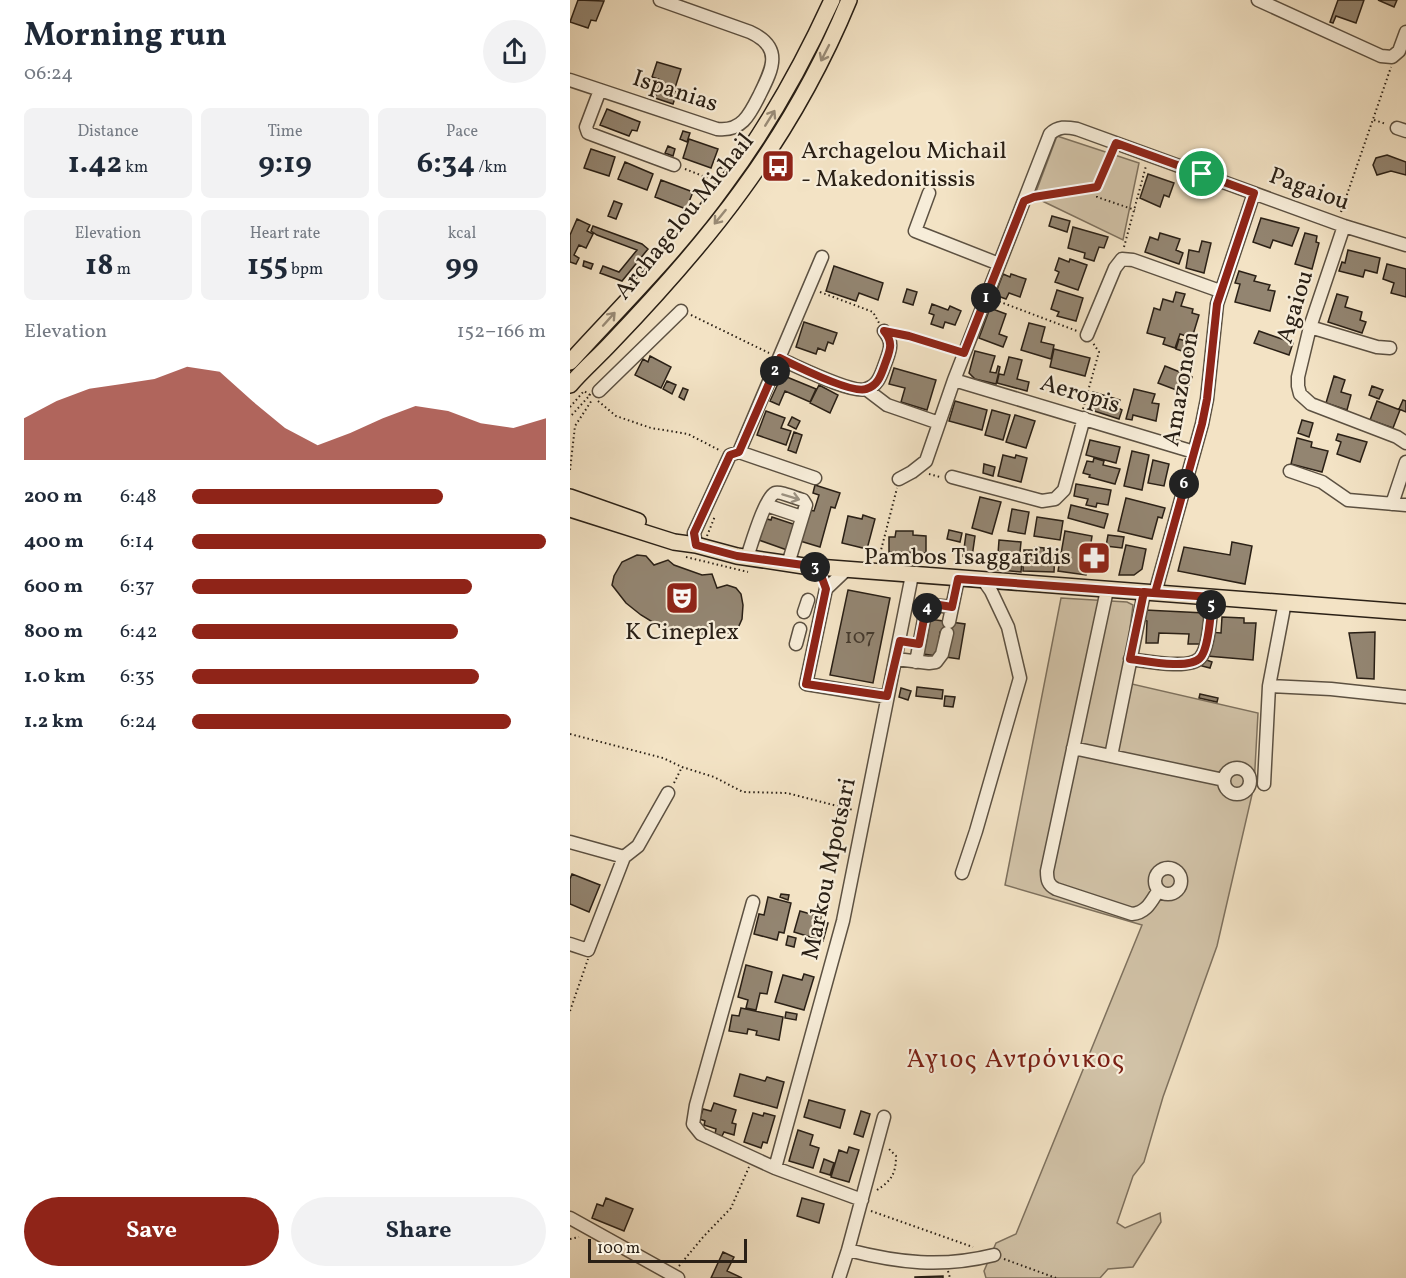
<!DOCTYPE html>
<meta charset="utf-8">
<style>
:root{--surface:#fff;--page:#f2f2f3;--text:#1f2937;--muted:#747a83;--accent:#8f2418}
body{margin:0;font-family:Vollkorn,serif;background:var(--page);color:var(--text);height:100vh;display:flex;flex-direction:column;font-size:22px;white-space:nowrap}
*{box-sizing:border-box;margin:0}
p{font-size:20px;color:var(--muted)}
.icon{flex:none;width:33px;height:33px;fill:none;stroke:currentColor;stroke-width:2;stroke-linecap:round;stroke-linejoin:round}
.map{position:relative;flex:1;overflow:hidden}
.sheet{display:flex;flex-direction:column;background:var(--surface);width:570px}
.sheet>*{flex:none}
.scale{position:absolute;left:18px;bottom:15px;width:159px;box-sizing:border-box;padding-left:6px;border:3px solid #2a2016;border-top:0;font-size:16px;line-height:21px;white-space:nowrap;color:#2a2016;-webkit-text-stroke:4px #f7edd9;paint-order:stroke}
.pin{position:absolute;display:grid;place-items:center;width:51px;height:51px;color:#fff;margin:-26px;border:3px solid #fff;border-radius:50%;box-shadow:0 2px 6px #0007}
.km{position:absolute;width:30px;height:30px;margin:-15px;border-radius:50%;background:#222;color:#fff;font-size:16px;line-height:30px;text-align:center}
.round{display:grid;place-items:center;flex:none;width:63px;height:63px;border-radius:32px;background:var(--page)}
.overview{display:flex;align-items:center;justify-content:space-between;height:102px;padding:0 24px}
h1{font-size:33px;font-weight:700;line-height:45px}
.stats{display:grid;grid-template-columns:repeat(3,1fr);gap:9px;height:102px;padding:6px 24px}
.stats div{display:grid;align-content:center;border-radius:9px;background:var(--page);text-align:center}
.stats b{font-size:30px;font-weight:700}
.stats small{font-size:16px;font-weight:400}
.stats p{font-size:16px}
.chart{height:168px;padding:12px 24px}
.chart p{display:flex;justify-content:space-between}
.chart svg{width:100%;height:108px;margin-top:6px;fill:var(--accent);opacity:.7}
.button{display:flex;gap:12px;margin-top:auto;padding:12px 24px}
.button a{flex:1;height:69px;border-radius:36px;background:var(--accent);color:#fff;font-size:24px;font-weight:700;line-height:69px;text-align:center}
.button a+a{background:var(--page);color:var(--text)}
ul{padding:0 24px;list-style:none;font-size:20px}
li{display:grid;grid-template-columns:96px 72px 1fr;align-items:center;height:45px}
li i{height:15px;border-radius:8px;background:var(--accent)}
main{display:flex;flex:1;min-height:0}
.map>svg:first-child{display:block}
.green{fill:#d1c2a7;stroke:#7e715e;stroke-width:1.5}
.building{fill:#938571;stroke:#2a2016;stroke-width:1.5}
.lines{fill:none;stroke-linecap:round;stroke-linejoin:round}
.minor-casing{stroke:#5c5142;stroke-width:15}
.major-casing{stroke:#2a2016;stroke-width:18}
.path{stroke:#2a2016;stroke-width:2;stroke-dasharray:1.5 3;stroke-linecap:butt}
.minor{stroke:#f7edd9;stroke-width:12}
.major{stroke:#f3e3c5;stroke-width:15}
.oneway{stroke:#998b76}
.oneway2{stroke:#9b9181}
.route-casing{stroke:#fff;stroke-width:12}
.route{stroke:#8f2418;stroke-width:8}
.labels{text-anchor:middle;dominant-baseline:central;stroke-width:4.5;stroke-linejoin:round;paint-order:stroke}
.number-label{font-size:21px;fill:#44392d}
.street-label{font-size:24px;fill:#2a2016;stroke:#f7edd9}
.poi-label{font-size:24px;fill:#2a2016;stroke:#f7edd9;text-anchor:start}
.neighbourhood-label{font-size:26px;letter-spacing:1.5px;fill:#7a1f14;stroke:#f7edd9}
</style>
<main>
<section class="sheet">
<div class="overview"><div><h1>Morning run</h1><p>06:24</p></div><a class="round"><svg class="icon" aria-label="share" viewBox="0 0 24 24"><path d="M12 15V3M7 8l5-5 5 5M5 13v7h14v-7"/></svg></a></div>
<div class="stats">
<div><p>Distance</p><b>1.42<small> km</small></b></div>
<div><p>Time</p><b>9:19</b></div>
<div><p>Pace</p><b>6:34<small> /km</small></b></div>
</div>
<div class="stats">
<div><p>Elevation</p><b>18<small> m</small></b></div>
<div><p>Heart rate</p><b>155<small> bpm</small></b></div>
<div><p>kcal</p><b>99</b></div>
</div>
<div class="chart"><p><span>Elevation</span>152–166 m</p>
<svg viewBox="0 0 160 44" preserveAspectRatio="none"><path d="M0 44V27L10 20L20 15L30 13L40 11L50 6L60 8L70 20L80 31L90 38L100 33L110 27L120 22L130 24L140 29L150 31L160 27V44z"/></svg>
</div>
<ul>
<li><b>200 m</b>6:48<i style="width:71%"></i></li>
<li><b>400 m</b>6:14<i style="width:100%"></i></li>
<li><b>600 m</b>6:37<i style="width:79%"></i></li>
<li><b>800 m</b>6:42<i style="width:75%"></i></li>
<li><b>1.0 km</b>6:35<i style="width:81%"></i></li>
<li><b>1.2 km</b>6:24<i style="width:90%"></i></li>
</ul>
<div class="button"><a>Save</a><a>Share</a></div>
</section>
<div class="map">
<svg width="836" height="1278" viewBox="0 0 836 1278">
<rect width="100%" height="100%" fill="#f3e3c5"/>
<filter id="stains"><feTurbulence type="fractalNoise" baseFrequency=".00333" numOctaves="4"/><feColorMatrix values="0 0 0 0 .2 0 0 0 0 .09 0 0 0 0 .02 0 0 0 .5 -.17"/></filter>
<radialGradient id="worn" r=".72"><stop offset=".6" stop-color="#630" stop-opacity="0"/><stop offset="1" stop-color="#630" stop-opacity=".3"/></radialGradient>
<!-- green -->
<path class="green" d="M487 136 569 163 553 240 464 197Z
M491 598 557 602 563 605 553 682 688 713 684 786 647 946 593 1097 574 1162 563 1176 547 1223 555 1228 590 1213 591 1222 563 1267 538 1269 530 1278H416L414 1271 426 1243 446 1234 572 925 435 885Z"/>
<!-- building -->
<path class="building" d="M8 0 34 1 26 21 21 20 18 28 0 22Z
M768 0H794L786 23 766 16 763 23 760 22Z
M808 0H827L824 7Z
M87 62 111 69 104 91 107 92 103 104 85 98 91 80 82 77Z
M37 109 70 122 67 131 62 130 59 136 30 125Z
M113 131 120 133 117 142 110 139Z
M119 139 148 149 141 168 113 158Z
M98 146 105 149 103 156 95 153Z
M21 149 45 157 39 176 14 168Z
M817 155 836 162V175L821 171 807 175 803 165 806 158Z
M55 162 83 174 77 190 48 179Z
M578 174 604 183 599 197 594 195 590 207 570 198Z
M91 180 123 192 116 209 85 197Z
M44 201 52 204 46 219 38 216Z
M482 216 500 221 497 232 479 226Z
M691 218 729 228 722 246 703 240 700 248 683 242Z
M7 219 20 225 17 231 23 234 16 248 9 245 4 255 9 258 6 264 0 262V235Z
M23 226 72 244 78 249 52 281 30 273 33 266 49 272 67 250 27 235 21 231Z
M503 227 538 237 534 248 529 247 524 261 514 258 515 253 498 248Z
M590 233 610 239 606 250 613 253 609 264 575 252 580 237 588 240Z
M735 233 747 236 746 242 749 243 742 269 725 264Z
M632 241 641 243 634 273 616 268 619 250 629 252Z
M778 250 810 258 807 273 795 270 793 277 769 271 772 262 775 263Z
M489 258 499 262 500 259 517 265 508 290 485 282 489 272 485 270Z
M14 261 23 264 21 269 13 266Z
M817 264 836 269V297L821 293 824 283 813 279Z
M264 266 313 283 308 300 289 293 286 301 256 291Z
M669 271 686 276 684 281 700 285 698 290 705 291 700 311 665 302 670 284 665 283Z
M433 274 440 277 441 274 456 279 450 297 439 293 436 299 425 295Z
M337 289 347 292 343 305 333 302Z
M487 290 513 298 506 321 487 316 489 312 481 309Z
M606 292 615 294 611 306 623 309 622 313 629 315 622 338 610 334 605 348 593 344 595 338 577 333 584 308 590 310 593 299 603 302Z
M767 294 778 297 775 307 792 312 790 320 796 322 792 333 758 322Z
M362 304 378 310 380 306 391 311 385 325 375 322 373 328 361 324 364 315 359 313Z
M420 308 436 314 429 334 437 337 433 347 409 338Z
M234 322 267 333 263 344 258 342 255 351 248 348 246 354 226 347Z
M459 323 475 327 471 342 484 345 481 359 451 350Z
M689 331 723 343 719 355 684 343Z
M609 339 622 343 618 353 606 349Z
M484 349 520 358 515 376 480 367Z
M405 351 425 356 420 372 426 373 428 366 430 367 426 384 405 379 399 373Z
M80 356 101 367 91 388 65 375 73 359 78 362Z
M439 357 452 360 447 379 459 382 457 391 427 383 429 374 434 375Z
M595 366 622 377 619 385 612 382 609 391 588 383Z
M324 368 366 380 357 410 331 402 335 388 319 384Z
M212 375 246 389 240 402 215 391 209 405 200 401Z
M764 376 775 380 771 392 781 395 777 410 756 403Z
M97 381 106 385 102 394 93 389Z
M249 385 268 395 260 413 240 403Z
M802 386 813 390 809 399 799 395Z
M113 388 118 390 114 400 109 397Z
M564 389 585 394 582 403 589 404 586 421 563 415 562 420 556 419Z
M523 392 550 400 548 408 552 410 549 419 518 409Z
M833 400 836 401V412L829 409Z
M385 401 417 410 412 430 379 421Z
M807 401 830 410 823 428 800 420Z
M422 410 440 415 433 440 415 435Z
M196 411 215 418 211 428 221 431 216 445 187 435Z
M445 415 465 421 456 448 436 442Z
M222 417 230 421 226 429 218 425Z
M732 420 743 423 739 437 728 433Z
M224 432 232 435 226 453 218 450Z
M768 434 797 442 790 462 767 454 771 442 766 440Z
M727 438 742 442 741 447 758 451 752 472 721 464Z
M520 440 550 447 546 463 516 455Z
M562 451 579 455 572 490 554 486Z
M433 455 445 458 446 455 457 458 451 482 428 476Z
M524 458 534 461 533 465 550 469 545 484 519 477 520 475 513 473 517 461 523 462Z
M583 460 599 464 594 486 578 483Z
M414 464 425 467 423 476 413 473Z
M506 484 541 490 538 505 527 503 526 507 516 505 518 499 504 496Z
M245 485 270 493 265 508 261 507 250 547 230 541 239 510 244 511 249 495 243 493Z
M410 497 431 502 422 534 402 528Z
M556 498 595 508 592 518 588 517 582 539 548 531Z
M501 505 538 514 534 528 498 518Z
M442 509 459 512 455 534 438 531Z
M293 515 305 519 297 549 272 543 278 516 292 519Z
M202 517 226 525 217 550 186 539 193 518 201 520Z
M467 517 493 521 490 540 464 536Z
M379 530 392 533 390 542 377 539Z
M326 531H343V535L356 536V553L319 552V537H325Z
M495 531 522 536 516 575 488 571Z
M396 534 405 536 402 557 393 556Z
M538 535 554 537 552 548 536 546Z
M429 540 451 542 449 562H452L451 572 421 569 423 553 428 554Z
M662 542 682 546 675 584 608 571 614 547 660 555Z
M556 545 576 549 572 569 564 575H549Z
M465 547 474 548V552L485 553 484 572 453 571 454 550H465Z
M67 555 76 556 84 565 98 560 104 565 132 575 142 574 147 588 157 585 166 588 171 594 173 605 172 619 168 628 162 632 148 635H128L89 626 71 615 56 603 42 585 44 576 52 562Z
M278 590 320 598 303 683 260 675Z
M575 610 635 613 633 644H618L619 634 589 633 588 643H576L577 621 574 620Z
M652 617 674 618V623H686L683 660 637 656 639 632 651 633Z
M359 619 395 624 389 659 376 657 377 633 370 632 367 656 353 654Z
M805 632 804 679 787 678 779 633Z
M634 659 642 662 640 668 632 666Z
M347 687 373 690 372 699 346 696Z
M331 688 341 691 338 700 329 697Z
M630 694 648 698 647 702 629 698Z
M375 696 385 697 383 707 374 706Z
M2 874 30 885 19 912 0 904V879Z
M211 894 219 895 218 900 210 897Z
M198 897 221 903 214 933 209 932 207 940 184 934 189 914 194 915Z
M230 911 251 917 250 921 258 923 253 941 224 932Z
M218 936 226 938 224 947 216 945Z
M176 965 202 972 197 994 190 993 186 1010 176 1008 178 1000 168 997Z
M234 974 244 977 234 1010 205 1002 213 975 232 980Z
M171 1008 213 1017 209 1040 186 1035 187 1031 178 1029 177 1034 159 1031 162 1015 169 1016Z
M216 1012 227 1014 226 1020 215 1018Z
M170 1074 195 1081 197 1077 214 1082 207 1108 164 1096Z
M239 1100 275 1110 270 1128 234 1117Z
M144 1103 166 1110 162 1123 166 1124 164 1135 154 1132 152 1136 145 1134 146 1129 134 1125 135 1121 130 1119 133 1109 141 1111Z
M291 1111 300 1114 293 1137 284 1134Z
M183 1113 193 1116 194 1113 205 1116 197 1143 193 1142 191 1148 174 1142Z
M228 1130 243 1135 240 1145 249 1148 243 1168 219 1161Z
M279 1147 289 1150 279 1182 261 1177 269 1150 277 1153Z
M254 1159 264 1163 260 1175 250 1172Z
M36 1198 63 1209 54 1231 22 1218 27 1204 33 1206Z
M232 1198 254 1204 249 1223 227 1216Z
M153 1252 164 1257 157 1271 172 1278H141Z
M373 1276V1278H345V1277Z"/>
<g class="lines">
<defs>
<path id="minor" d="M688 0 811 56 822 57 829 51 836 32
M0 80 147 129C172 132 180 114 190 94 203 68 213 47 180 32L90 0
M30 90 16 127 18 133 104 165
M827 128 836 131
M359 193 345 231 429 264
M774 226 740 327 728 377V386L730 394 741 404 827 437 836 443
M740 327 807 347 820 348
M517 335 545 268 552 259 563 260 650 291
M210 359C227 366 282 394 296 389 308 386 311 375 315 364 320 350 324 343 314 331
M384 380 624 452
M296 389 317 405 369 423
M29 391 111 311
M720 471 752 482 778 500 836 505
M382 477 472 501 485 499 494 490 514 418
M245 478 169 452 252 257
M329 479 342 472 356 461 384 380 480 134C488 126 496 127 507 129L774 226 836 245
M822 504 836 462
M196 505 232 517
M126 545 124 533 160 455 169 452
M177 557C181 546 195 497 205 493 210 491 228 499 233 500L236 505 218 564
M276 570 256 589 236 684 317 697
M537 590 477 871C477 880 478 885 486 889L562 914C576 913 581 902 588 891
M585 593 632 424 637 399 647 304 684 193
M234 612 238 600
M379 622 388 579
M226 644 230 629
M326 659 359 663 366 662 372 654 377 633
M560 659C576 661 619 670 630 658 639 649 641 611 642 597
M346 662 356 609 362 605 382 607
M699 686 761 689 836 697
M503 748 654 780
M541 756 574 593
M654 781a13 13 0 1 1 26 0a13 13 0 1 1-26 0Z
M694 784 699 686 715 602
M0 842 54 857
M585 881a13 13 0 1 1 26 0a13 13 0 1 1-26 0Z
M392 873 406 831 450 678 438 627 421 591 414 581
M183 902 126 1105 123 1124 131 1134 205 1168 292 1200
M0 944 18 950 54 857 68 846 98 793
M205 1168 273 921 342 575
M0 1218 108 1278
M278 1250C329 1263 372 1268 424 1255
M269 1278 278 1250 314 1117"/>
<path id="major" d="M0 362C52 305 109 249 154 186 197 128 232 66 262 0
M0 385C13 370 28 357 41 343 87 295 133 244 172 190 215 131 251 68 279 0
M0 497 68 521
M0 509 104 542 126 545 167 556 234 566 836 612"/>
</defs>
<!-- minor casing -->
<use href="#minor" class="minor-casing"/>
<!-- major casing -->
<use href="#major" class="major-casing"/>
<!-- path -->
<path class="path" d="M804 120 816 124
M115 169 143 180
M527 187V197L565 210
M468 197 527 187 542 154
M771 212 821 67
M554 247 576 166
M250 292 303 312 309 323
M425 300 507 331
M121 315 199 353
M328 334 383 350
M28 401 46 416 81 428 118 434 151 451
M0 407 14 391 20 395 0 417
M513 409 529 352 523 343
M0 470 5 426 22 400
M359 474 370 477
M137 536 145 516
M116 557 178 572
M309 558 327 488
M0 734 93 758 112 767 144 777 173 792 217 793 283 810
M104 783 112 767
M0 1011 18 959
M307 1190C321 1181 326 1174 326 1156L318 1148
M301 1211 403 1247
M0 1239 9 1237
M434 1259 486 1278
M109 1266 134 1236 161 1208 179 1167
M378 1271 380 1278"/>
<!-- minor -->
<use href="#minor" class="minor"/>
<!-- major -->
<use href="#major" class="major"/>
</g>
<!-- one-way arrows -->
<defs><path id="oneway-shaft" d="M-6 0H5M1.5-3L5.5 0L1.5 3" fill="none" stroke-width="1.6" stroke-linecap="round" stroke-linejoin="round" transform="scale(1.5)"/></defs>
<g class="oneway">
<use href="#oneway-shaft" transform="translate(255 53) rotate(117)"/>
<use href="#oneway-shaft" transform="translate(200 118) rotate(-58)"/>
<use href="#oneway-shaft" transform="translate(150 217) rotate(129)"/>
<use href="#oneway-shaft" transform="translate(39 319) rotate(-48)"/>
</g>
<use class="oneway2" href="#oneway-shaft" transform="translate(221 497) rotate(17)"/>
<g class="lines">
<defs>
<path id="route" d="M632 174 546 143 527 187 464 197 454 201 394 353 339 336 314 331C324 343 320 350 315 364 311 375 308 386 296 389 282 394 226 366 210 358L169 452 160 455 124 533 126 545 167 556 248 567 256 589 236 684 317 696 330 641 349 644 356 609 363 604 382 607 388 579 553 591C583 593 612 595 642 597 641 611 639 649 630 658 619 670 576 661 560 659L574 592 585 593 632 424 637 399 647 304 684 193 632 174"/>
</defs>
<!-- route casing -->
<use href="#route" class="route-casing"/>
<!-- route -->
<use href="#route" class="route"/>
</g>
<!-- icons -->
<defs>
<symbol id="bus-square" viewBox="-11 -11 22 22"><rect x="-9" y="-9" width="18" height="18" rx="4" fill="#8f2418" stroke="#f7edd9"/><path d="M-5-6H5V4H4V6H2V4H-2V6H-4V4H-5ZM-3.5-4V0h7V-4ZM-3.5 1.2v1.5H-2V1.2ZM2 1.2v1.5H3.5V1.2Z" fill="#fff"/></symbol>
<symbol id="pharmacy-square" viewBox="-11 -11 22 22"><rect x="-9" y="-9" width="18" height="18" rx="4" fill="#8f2418" stroke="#f7edd9"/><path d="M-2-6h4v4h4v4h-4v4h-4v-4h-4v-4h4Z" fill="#fff"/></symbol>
<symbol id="theatre-square" viewBox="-11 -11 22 22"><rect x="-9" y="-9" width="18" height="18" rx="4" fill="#8f2418" stroke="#f7edd9"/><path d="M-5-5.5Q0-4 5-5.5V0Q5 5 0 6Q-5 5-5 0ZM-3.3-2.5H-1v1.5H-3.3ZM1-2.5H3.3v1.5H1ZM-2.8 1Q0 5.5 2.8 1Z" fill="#fff"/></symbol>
</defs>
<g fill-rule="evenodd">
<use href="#bus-square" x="189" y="147" width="38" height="38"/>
<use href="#pharmacy-square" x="505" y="539" width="38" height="38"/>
<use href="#theatre-square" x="93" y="579" width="38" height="38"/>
</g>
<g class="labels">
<!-- number labels -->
<g class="number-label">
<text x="290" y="637">107</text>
</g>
<!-- street labels -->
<g class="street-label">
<text transform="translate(105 92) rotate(18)">Ispanias</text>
<text transform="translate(739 190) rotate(20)">Pagaiou</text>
<text transform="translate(115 217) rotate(-51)">Archagelou Michail</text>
<text transform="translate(726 307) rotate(-73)">Agaiou</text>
<text transform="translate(612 389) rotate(-80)">Amazonon</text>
<text transform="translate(510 395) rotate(17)">Aeropis</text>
<text transform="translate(260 869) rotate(-78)">Markou Mpotsari</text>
</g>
<!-- poi labels -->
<g class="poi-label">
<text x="231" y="152">Archagelou Michail<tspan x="231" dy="28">- Makedonitissis</tspan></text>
<text x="501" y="558" text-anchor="end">Pambos Tsaggaridis</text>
<text x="112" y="633" text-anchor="middle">K Cineplex</text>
</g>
<!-- neighbourhood labels -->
<g class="neighbourhood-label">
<text x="446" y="1060">Άγιος Αντρόνικος</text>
</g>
</g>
<rect width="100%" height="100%" filter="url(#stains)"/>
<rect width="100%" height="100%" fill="url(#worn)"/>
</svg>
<div class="scale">100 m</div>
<div class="pin" style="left:632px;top:174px;background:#1e9e55"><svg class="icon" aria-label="arrive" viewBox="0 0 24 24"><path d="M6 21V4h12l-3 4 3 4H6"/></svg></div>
<b class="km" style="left:416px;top:298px">1</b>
<b class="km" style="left:205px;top:371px">2</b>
<b class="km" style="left:245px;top:567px">3</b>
<b class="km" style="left:357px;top:608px">4</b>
<b class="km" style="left:641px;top:605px">5</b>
<b class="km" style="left:614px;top:484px">6</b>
</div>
</main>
